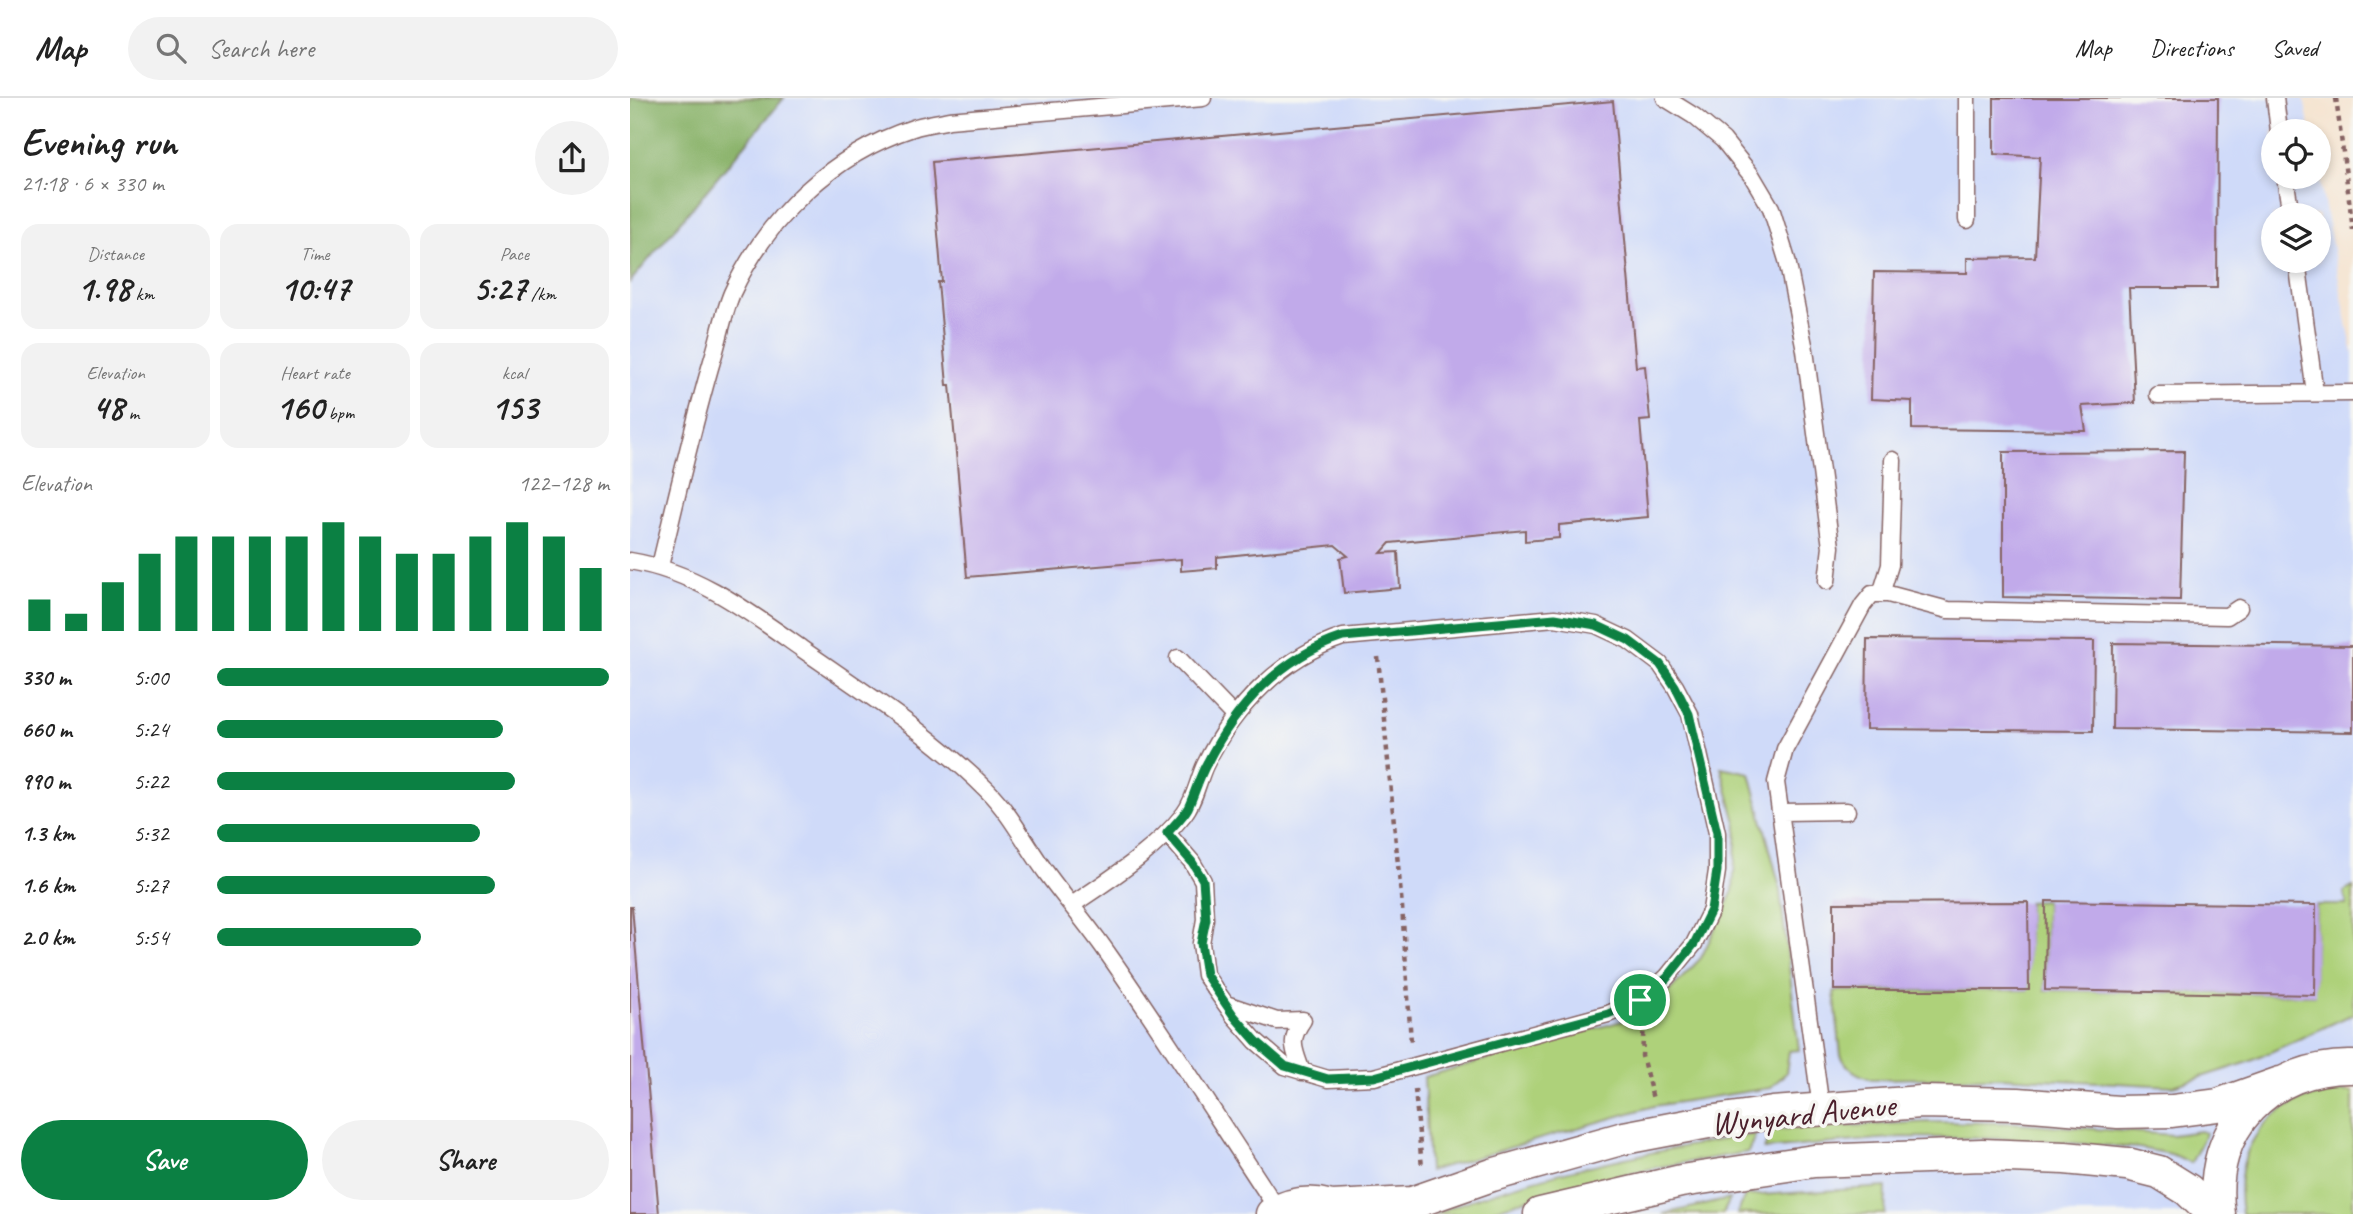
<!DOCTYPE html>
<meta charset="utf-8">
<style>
:root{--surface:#fff;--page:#f2f2f2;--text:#222;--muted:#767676;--line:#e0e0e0;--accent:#0b8043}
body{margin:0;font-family:Caveat,sans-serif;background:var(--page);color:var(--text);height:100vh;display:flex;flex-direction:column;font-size:26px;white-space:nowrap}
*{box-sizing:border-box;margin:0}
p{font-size:23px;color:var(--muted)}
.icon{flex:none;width:38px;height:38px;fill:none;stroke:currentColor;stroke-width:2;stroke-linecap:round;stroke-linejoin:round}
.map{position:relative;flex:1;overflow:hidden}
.panel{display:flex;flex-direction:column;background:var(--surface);width:630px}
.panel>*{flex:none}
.buttons{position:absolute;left:1631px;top:21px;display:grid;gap:14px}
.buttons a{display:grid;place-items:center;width:70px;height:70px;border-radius:50%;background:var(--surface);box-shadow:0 4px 10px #0003;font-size:35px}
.pin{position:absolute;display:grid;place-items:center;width:60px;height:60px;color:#fff;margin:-30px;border:4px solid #fff;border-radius:50%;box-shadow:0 2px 7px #0007}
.round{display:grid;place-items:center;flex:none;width:74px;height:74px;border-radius:37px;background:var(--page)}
.headline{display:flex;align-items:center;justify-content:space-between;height:119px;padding:0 21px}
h1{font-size:38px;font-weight:800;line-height:52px}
.stats{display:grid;grid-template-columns:repeat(3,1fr);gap:10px;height:119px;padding:7px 21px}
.stats div{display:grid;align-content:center;border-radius:18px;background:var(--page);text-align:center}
.stats b{font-size:35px;font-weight:800}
.stats small{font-size:19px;font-weight:400}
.stats p{font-size:19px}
.chart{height:196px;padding:14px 21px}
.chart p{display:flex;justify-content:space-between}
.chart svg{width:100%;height:126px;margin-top:7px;stroke:var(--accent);stroke-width:6}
.primary-button{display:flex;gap:14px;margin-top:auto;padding:14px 21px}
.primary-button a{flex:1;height:80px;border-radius:42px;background:var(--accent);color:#fff;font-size:28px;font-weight:800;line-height:80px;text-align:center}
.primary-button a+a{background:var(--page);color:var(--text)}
ul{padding:0 21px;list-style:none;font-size:23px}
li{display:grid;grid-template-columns:112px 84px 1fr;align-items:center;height:52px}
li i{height:18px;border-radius:9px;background:var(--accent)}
header{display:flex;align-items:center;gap:42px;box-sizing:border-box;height:98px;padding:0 35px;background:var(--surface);border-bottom:2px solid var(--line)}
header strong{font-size:33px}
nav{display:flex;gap:38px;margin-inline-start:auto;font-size:24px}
.search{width:490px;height:63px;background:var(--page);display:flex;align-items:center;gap:18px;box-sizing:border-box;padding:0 24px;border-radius:38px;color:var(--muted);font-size:26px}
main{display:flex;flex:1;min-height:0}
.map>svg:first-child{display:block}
.built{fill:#cfdaf9;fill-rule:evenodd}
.green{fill:#aed17a;stroke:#7c7852;stroke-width:2}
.forest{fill:#8ab36a;stroke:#6a694a;stroke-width:2}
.building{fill:#c1aaea}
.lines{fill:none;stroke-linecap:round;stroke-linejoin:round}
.service-casing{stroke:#866363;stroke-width:19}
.minor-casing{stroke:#866363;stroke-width:35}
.path{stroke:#866363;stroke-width:4.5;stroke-dasharray:5 5;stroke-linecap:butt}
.service{stroke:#fff;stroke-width:16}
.minor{stroke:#fff;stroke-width:32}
.route-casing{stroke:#fff;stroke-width:14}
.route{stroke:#0b8043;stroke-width:9}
.labels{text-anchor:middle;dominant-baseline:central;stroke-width:7;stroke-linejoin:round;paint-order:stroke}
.street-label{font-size:33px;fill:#4a1f2b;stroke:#f6f6f2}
</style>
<header>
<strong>Map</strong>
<div class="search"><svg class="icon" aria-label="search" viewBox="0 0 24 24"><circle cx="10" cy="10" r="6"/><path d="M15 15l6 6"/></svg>Search here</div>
<nav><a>Map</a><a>Directions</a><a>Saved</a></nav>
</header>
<main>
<section class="panel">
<div class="headline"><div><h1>Evening run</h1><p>21:18 · 6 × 330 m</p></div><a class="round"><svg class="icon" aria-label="share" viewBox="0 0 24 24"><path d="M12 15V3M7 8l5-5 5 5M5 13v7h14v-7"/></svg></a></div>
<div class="stats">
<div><p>Distance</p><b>1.98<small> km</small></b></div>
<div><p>Time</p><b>10:47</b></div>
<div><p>Pace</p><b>5:27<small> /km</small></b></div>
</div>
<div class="stats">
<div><p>Elevation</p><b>48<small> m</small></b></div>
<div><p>Heart rate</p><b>160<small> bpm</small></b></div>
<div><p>kcal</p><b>153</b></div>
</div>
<div class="chart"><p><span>Elevation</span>122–128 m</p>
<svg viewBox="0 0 160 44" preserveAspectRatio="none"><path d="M5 44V33M15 44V38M25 44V27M35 44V17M45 44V11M55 44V11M65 44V11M75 44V11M85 44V6M95 44V11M105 44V17M115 44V17M125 44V11M135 44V6M145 44V11M155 44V22"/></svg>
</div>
<ul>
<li><b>330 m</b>5:00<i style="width:100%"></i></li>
<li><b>660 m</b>5:24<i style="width:73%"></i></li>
<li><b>990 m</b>5:22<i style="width:76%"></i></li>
<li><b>1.3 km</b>5:32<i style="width:67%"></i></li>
<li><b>1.6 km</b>5:27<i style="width:71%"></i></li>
<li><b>2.0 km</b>5:54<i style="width:52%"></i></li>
</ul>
<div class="primary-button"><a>Save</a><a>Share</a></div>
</section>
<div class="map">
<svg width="1723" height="1116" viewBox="0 0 1723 1116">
<rect width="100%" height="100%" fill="#f6f6f2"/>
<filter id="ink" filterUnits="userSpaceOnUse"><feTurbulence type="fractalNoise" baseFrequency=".0143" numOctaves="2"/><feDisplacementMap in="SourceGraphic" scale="14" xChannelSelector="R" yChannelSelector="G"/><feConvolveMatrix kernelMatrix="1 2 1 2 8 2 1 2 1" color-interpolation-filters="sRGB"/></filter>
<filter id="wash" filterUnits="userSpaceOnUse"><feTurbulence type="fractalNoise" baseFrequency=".00686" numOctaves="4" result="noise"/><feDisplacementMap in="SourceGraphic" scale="28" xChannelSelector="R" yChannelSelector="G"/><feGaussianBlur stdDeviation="1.57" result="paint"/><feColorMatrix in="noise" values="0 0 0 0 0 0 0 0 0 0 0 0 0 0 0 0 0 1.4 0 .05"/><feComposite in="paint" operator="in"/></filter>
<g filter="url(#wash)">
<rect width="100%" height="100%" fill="#f5e1cb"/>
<!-- built -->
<path class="built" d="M154 0H1674L1680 33H1643V79L1689 78 1723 256V948L1696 1116H0V184ZM1643 117H1689V163H1643Z"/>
<!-- green -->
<path class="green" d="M1091 669 1120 675 1149 786 1169 952 1159 953 1156 975 1140 990 1024 1008 799 1073 794 979 992 923 1029 904 1071 860 1103 793 1107 728Z
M1723 789V916L1619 964 1543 988 1373 979 1242 981C1227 977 1217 971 1211 957L1204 893 1398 892V804L1416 803 1415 892 1684 897 1686 807H1717L1714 794Z
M1714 993 1723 994V1116H1612C1601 1043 1643 999 1714 993Z
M1298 1024 1388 1025 1542 1037 1570 1033 1576 1035 1561 1065 1541 1056 1509 1050 1393 1041 1273 1039 1134 1051 1142 1032Z
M1126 1036 1118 1054 1028 1069 928 1091 851 1116H804C906 1075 1017 1054 1126 1036Z
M1256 1089 1255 1116H1107L1115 1098Z
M1100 1101 1093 1116H1033Z"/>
<!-- forest -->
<path class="forest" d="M0 0H154L0 184Z"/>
<g id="blocks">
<!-- building -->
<path class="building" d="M1364 0H1588L1587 190H1499L1505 305 1452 308 1456 333 1282 331V303L1241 301 1244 174 1337 175V160L1405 159 1410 59 1364 56Z
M983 3 1006 269 1015 268 1020 322 1010 323 1018 419 929 427V440L895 443V432L760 445 751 455 768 454 770 490 714 495 710 460 718 458 705 447 587 459V470L551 473V461L337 479 320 287H317L308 184H312L302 64Z
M1554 353 1550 502 1373 499V354Z
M1237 541 1464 543 1463 633 1236 631Z
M1483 545 1723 548V634L1482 631Z
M1416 803 1686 807 1685 897 1415 892Z
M1398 804 1399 892H1204V805Z
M0 809H2L29 1116H0Z"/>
</g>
</g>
<g filter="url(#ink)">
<use href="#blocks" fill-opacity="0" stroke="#866363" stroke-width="2"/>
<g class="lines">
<defs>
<path id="service" d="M1035 0 1064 18 1093 42 1122 78 1141 110 1157 162 1175 252 1201 449 1197 483
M1337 0V122
M1645 0 1649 33
M1655 79 1661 117
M1667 163 1685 295
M1528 297 1723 295
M0 463C67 474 118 513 172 551 235 595 302 637 357 692 382 717 397 749 418 777 437 803 458 827 476 853 536 938 591 1026 648 1112
M30 468C47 398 63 326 84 256 90 236 94 214 102 195 137 119 203 56 283 30 294 26 307 25 319 22L573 0
M1251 496 1260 467 1263 362
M548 560 604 618
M1152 714 1217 713
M442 807C480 781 526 752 554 716 565 702 568 682 575 667 603 609 652 559 713 539L925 520 966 527 998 542 1030 566 1045 588 1060 616 1087 735V773L1081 812 1064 846 1037 879 1014 900 978 916 744 979 698 981 655 968 626 943 604 918 575 877 571 845 575 821 573 783 562 764 537 735
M596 906 647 923 673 922C658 943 664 951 672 974
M1191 1010 1146 684 1155 651 1233 507 1242 496H1258L1318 512 1597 518 1609 510"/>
<path id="minor" d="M702 1109 782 1105 862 1077 994 1040 1078 1024 1143 1015 1291 1004 1388 1006 1488 1014 1542 1013 1588 1007 1650 985
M642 1116C666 1102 692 1102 716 1116
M910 1116 1051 1083 1184 1063 1352 1057 1435 1060 1497 1066 1529 1074 1558 1092 1583 1116
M1589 1116C1576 1031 1639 967 1723 969"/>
</defs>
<!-- service casing -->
<use href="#service" class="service-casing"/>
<!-- minor casing -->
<use href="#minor" class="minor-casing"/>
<!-- path -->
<path class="path" d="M1706 0 1723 132
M748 559 772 808 781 944
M1014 925 1012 958 1023 1001
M785 991 792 1070"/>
<!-- service -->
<use href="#service" class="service"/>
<!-- minor -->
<use href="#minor" class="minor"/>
</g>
</g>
<g class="lines" filter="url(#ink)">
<defs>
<path id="route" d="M925 520 966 527 998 542 1030 566 1045 588 1059 616 1087 735V773L1081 812 1064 846 1037 880 1014 900 978 916 744 979 698 981 655 968 626 943 604 918 576 877 571 845 576 821 573 782 562 764 537 735C544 727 553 719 558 710 565 695 569 679 577 665 606 608 651 559 713 539Z"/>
</defs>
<!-- route casing -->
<use href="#route" class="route-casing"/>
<!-- route -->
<use href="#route" class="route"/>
</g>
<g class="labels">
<!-- street labels -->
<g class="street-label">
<text transform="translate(1173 1016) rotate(-6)">Wynyard Avenue</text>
</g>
</g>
</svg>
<div class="buttons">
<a><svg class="icon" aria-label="locate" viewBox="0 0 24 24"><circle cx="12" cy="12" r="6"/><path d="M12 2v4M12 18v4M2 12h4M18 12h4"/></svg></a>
<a><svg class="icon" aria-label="layers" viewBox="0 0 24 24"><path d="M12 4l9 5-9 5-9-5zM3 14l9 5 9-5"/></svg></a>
</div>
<div class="pin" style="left:1010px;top:902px;background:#1e9e55"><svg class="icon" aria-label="arrive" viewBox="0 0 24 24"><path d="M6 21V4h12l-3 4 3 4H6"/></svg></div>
</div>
</main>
